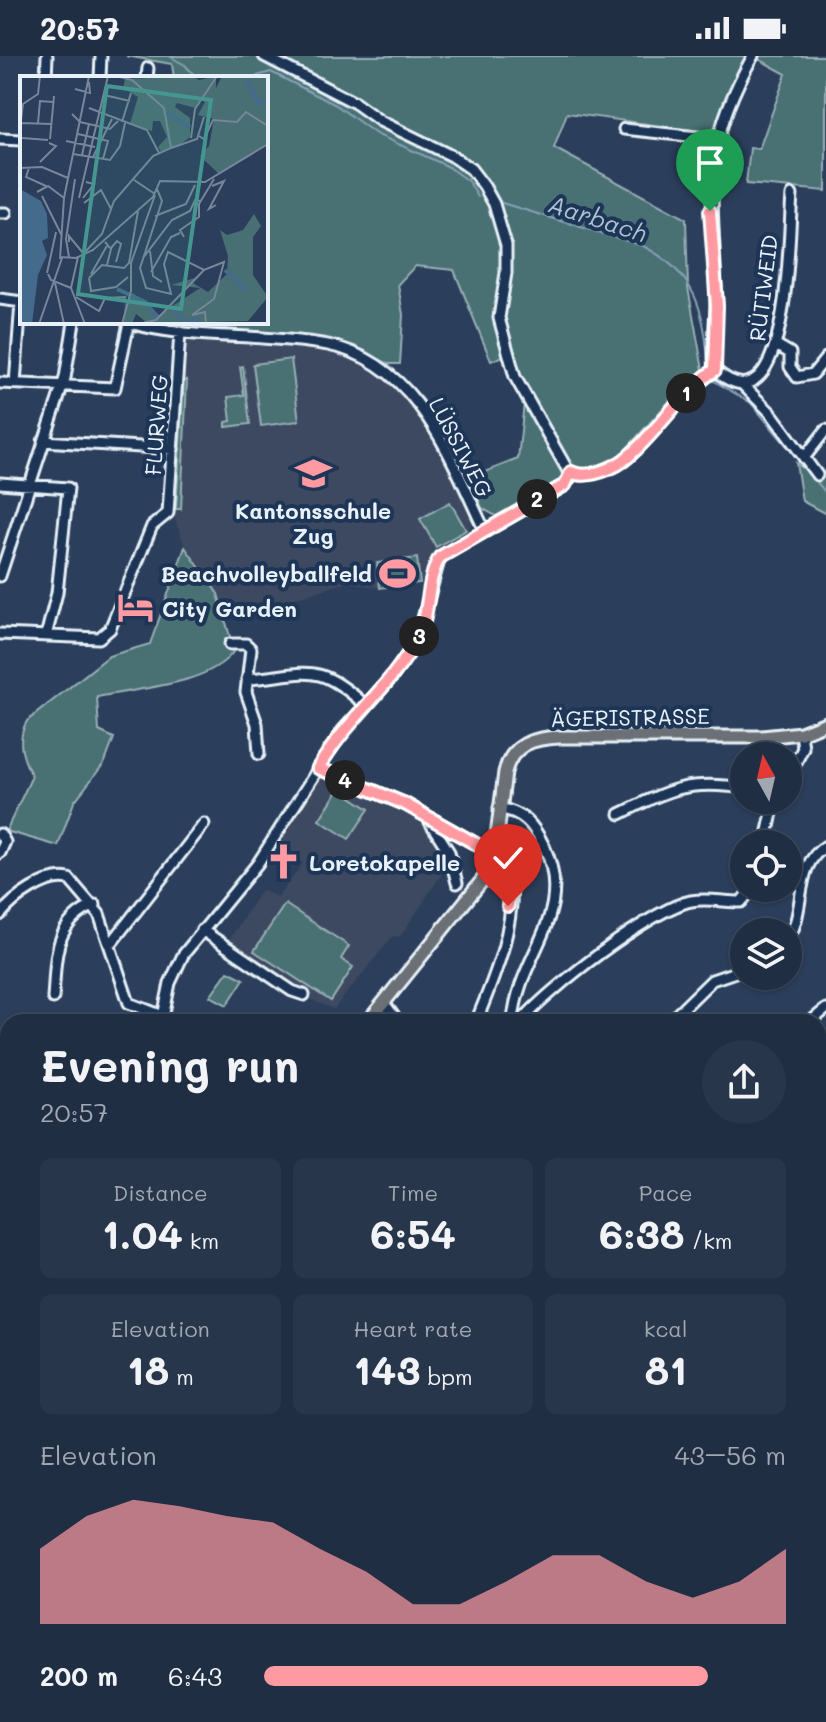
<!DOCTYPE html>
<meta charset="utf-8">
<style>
:root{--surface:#202e44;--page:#28364b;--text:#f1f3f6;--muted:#a2a8b2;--line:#3d4a5d;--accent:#ff9aa2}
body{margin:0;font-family:Mali,sans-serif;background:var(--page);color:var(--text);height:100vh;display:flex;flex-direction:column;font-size:30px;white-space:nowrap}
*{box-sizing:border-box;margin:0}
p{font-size:26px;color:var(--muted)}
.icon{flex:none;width:44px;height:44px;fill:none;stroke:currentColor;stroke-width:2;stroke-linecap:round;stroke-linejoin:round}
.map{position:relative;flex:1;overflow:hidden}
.side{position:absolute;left:0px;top:958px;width:826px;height:708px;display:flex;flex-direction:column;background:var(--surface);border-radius:24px 24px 0 0;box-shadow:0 2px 6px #0004,0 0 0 2px var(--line)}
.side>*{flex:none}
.needle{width:52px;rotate:352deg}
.buttons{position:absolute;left:730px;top:686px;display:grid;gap:16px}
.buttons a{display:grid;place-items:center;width:72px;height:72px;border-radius:50%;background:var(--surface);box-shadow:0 2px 6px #0004,0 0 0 2px var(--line);font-size:40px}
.pin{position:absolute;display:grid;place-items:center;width:68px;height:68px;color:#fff;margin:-82px -34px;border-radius:50% 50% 50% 0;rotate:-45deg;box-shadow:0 0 8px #0007}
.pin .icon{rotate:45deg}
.km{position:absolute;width:40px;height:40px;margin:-20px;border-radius:50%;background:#222;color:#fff;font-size:22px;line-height:40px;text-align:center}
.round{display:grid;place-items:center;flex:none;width:84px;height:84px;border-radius:42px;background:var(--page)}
.overview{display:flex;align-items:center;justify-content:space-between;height:136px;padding:0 40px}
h1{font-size:44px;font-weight:700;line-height:60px}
.stats{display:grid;grid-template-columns:repeat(3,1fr);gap:12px;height:136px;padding:8px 40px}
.stats div{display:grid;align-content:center;border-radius:12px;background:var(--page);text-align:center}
.stats b{font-size:40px;font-weight:700}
.stats small{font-size:22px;font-weight:400}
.stats p{font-size:22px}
.chart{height:224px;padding:16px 40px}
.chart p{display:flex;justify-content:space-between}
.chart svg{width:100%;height:144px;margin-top:8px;fill:var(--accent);opacity:.7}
ul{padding:0 40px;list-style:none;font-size:26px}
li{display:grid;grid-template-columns:128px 96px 1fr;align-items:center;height:60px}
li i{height:20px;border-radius:10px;background:var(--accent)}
.status{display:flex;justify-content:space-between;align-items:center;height:56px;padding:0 40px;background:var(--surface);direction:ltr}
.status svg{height:22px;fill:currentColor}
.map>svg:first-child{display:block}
.built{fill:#3c4960}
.green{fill:#486f73;stroke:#98b0b6;stroke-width:2}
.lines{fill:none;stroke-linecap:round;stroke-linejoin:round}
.stream{stroke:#86a1b7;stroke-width:2}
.minor-casing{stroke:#e8f1f8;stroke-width:15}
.major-casing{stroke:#e8f1f8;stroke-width:17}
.minor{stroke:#1d3557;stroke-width:9}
.major{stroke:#6b7074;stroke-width:11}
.route-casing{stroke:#fff;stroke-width:16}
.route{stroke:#ff9aa2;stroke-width:10}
.labels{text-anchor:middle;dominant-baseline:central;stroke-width:8;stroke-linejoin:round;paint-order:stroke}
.street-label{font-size:22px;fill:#e8f1f8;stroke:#1d3557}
.poi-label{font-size:22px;font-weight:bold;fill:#e8f1f8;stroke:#1d3557;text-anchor:start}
.water-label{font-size:24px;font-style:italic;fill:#afc2d2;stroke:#1d3557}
.inset-river{fill:none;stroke:#446b8c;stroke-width:4}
.inset-road{fill:none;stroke:#77869a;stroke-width:2}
.view{fill:#459590;fill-opacity:0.15;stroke:#459590;stroke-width:4}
.inset-edge{fill:none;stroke:#e8f1f8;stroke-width:4}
</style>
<div class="status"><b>20:57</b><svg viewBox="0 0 49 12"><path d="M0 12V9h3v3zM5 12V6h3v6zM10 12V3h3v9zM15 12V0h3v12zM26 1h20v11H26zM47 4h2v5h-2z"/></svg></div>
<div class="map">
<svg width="826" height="1666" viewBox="0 0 826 1666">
<rect width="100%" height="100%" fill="#2b3e5b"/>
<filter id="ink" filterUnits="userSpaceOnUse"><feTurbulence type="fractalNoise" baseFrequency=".0125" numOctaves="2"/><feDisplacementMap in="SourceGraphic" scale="16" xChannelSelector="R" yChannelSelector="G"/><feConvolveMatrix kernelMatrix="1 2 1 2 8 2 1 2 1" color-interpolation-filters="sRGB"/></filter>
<g filter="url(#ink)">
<!-- built -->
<path class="built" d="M186 282 325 294 349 301 378 317 404 339 426 368 472 460 470 474 434 498 420 527 380 532 349 526 225 563 218 538 185 491 173 458Z
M319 716 394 749 426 770 444 794 449 807 400 881 393 880 334 953 309 943 227 887 261 834 278 841 303 807 274 786Z"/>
<!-- green -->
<path class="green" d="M126 0H749L714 77 567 57 554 92 686 163 688 232 703 314 673 341 618 402 560 424 496 460 482 452 469 422 518 403 525 337 511 297 491 305 454 214 415 210 398 228 403 259 400 308H390L329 283 224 273V266H266V22H174L172 8Z
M753 0H826V135L746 128 750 92 759 93 786 18Z
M291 303 299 365 261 370 253 308Z
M243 310 250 368 226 371V366L231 365 228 341 244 339 240 311Z
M187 324 181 453H176L184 325Z
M796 407 818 423 826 414V458L802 445Z
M450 446 466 474 436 491 420 463Z
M185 491 218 538 234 595C208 630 137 632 97 641L99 675 114 682 105 706 74 746 58 790 6 775 32 720C22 702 16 684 27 665L109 600 150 588Z
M417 502 420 527 380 532 377 507Z
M339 733 369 753 349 783 319 764Z
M285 848 349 890 341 903 353 911 331 945 254 895Z
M228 915 244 923 227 949 210 940Z
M0 1030 8 1031V1219L0 1227Z
M826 1607V1666H746L755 1658H818V1611Z
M412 1658H574L583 1666H410Z"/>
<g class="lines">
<!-- stream -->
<path class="stream" d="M169 0 185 9 197 22
M257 20 271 16 336 49 376 78 447 110 469 126 478 141
M502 147 643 190C694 216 705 253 708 307
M714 325 751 347 826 437
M818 1459 826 1455
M1 1592 8 1594
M543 1658 548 1666"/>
<defs>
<path id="minor" d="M46 22 47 0
M100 22 101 0
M147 22 148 12
M624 73 716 83
M0 83 22 84
M0 157H6
M0 243 22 246
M127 266C166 278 208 279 249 281 275 283 302 284 328 289 418 307 449 400 484 473
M778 290 790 297V311L797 321 813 318 826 302
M715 314C712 287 717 260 716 233 712 134 701 91 753 0
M715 314C791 381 788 178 792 139
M0 327 115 332 129 267
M15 328 21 246
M744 330 771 357 817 419
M43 385 173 393
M804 402 826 374
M571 416C587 424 616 412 629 400 660 373 678 339 715 314
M0 427 68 432 57 537 46 580
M0 520 65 322 74 266
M0 578 99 582 110 573 152 470 168 457 180 276
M230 588H246L251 593 246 636 257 668 259 698
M247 623C308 619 315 604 364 648
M318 712 405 748 483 792 496 795
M788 723 803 692 801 677
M499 752C524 757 533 768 544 790 577 860 517 899 513 966
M620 758C670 733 687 724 744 732
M430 766 449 796 457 827
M0 778 5 786 0 797
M765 788 775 744
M0 859C14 842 46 818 69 823L99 858 129 947 163 960
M202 874 292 935 304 939
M788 883C807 854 793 809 826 790
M110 889 204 768
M53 942C56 903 53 866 95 849
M384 947 398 966
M162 966 170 927 183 899 258 807 343 674 392 621 417 584 440 501 565 429 571 420 515 321 499 262 506 217V189L494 148 484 130 471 113 452 100 380 65 355 47 264 0
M476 966C495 920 518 865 510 815L507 810 494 805
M521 966C546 935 653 852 691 845 707 842 725 846 741 846L753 832
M669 966 712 924 744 913
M810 966 826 953
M0 1030 8 1031
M818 1306 826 1308
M0 1332 8 1328
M0 1492 8 1500
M818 1571 826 1562
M194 1666 196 1658
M208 1666C223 1654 247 1659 263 1666
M290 1666 294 1658
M363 1666 365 1658
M379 1666 383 1658
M738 1666 749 1658"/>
<path id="major" d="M368 966 493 811 505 716C512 688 533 682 560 681H762L801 677 826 667
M0 1351 8 1347"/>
</defs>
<!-- minor casing -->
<use href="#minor" class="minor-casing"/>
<!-- major casing -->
<use href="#major" class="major-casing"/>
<!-- minor -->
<use href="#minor" class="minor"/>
<!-- major -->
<use href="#major" class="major"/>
</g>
</g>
<g class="lines" filter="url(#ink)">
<defs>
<path id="route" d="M508 850 511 822 507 810 494 805 496 795 483 792 405 748 318 712C347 664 390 631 417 584 431 559 425 525 440 501L565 429 571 416C587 424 616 412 629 400 660 373 678 339 715 314L717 250 710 155"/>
</defs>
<!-- route casing -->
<use href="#route" class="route-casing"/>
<!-- route -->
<use href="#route" class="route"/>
</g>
<!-- icons -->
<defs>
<symbol id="school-bare" viewBox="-9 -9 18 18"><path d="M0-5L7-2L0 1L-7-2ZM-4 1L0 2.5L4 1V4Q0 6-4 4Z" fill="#ff9aa2" stroke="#1d3557" stroke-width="2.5" paint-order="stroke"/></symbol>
<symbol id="stadium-bare" viewBox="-9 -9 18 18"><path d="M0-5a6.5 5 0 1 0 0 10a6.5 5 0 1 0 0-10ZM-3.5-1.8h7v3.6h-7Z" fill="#ff9aa2" stroke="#1d3557" stroke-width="2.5" paint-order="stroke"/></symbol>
<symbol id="hotel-bare" viewBox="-9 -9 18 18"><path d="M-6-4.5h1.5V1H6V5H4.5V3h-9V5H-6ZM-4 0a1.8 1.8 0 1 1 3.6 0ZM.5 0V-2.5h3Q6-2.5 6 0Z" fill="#ff9aa2" stroke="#1d3557" stroke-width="2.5" paint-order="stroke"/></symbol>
<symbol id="church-bare" viewBox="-9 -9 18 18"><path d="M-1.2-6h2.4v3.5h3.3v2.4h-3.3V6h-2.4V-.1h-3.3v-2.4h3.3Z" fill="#ff9aa2" stroke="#1d3557" stroke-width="2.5" paint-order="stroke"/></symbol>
</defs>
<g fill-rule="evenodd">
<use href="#school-bare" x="288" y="392" width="51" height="51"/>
<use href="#stadium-bare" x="372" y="492" width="51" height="51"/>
<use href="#hotel-bare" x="110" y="526" width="51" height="51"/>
<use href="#church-bare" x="258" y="780" width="51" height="51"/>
</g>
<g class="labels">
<!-- street labels -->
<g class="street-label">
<text transform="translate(763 232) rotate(-83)">RÜTIWEID</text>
<text transform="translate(156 369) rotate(-86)">FLURWEG</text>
<text transform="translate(461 391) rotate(62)">LÜSSIWEG</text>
<text transform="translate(630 661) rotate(-1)">ÄGERISTRASSE</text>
</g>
<!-- poi labels -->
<g class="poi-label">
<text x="313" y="454" text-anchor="middle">Kantonsschule<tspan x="313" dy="25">Zug</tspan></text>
<text x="372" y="517" text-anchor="end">Beachvolleyballfeld</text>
<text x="162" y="552">City Garden</text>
<text x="309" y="806">Loretokapelle</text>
</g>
<!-- water labels -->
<g class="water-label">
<text transform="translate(598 162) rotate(18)">Aarbach</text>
</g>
</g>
<!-- overview -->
<g transform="translate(20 20)">
<rect width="248" height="248" fill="#2b3e5b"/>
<path d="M172 0 179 4 196 0V12L202 0H248V68L199 98 180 80 189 70 194 43 178 39 185 26 181 23 175 32 157 27 155 31 170 42V61L157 71 141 76 138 71 147 61 140 45H133L132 55 110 48 118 21 103 12 105 3ZM234 138 241 150 233 161V199L248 221 228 245 119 248 125 245 116 238 112 248H103L105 228 113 217 139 239 180 212 151 209 175 202 173 207 188 216 207 198 208 180 200 154 207 159 223 154Z" fill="#486f73"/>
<path d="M0 113 21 125 27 138 28 162 22 165 27 179 18 199 12 248H0Z" fill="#446b8c"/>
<path class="inset-river" d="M225 0 238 26 248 27M147 37 170 51M0 149 16 131M0 157 20 127M205 194 226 215M97 213 125 226 136 239 135 248M151 232 165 246 179 244"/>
<path class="inset-road" d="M55 13 70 17 69 6M84 19 110 25M69 32 127 54 139 77M52 38 60 46 90 53 98 45M102 46 111 17M1 47 31 48M18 47 20 25 33 26M0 53 3 28 18 18 20 0M58 58 88 65 83 83M179 60 184 63 193 44 217 46 226 36 248 50M2 62 28 64M171 62 175 33 197 0M30 63 34 20M46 65 75 71M151 72 177 63 184 41M53 78 90 84 100 70 105 47M62 79 69 48M73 81 92 43M20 86 36 70 29 67M0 92 22 91 48 102M9 92 6 101 26 110M114 104 135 118M192 110 204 105 189 133 196 129M137 113 142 125 120 192 126 212 151 218 144 188 148 176 184 194 204 186 194 223 172 239 185 236 186 248M17 116 28 110 44 122M22 120 42 160M59 122 88 0M63 122 74 108 66 106M64 127 81 114 91 133M135 140 166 128 175 109M164 161 160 154 179 141V128L194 103M49 166V160L63 177M85 166 91 173 87 189M91 172 97 165 101 168 96 186M130 175 133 200 142 206M65 176 82 158 94 125 133 80 151 72 144 32 112 4 96 0M40 181 56 182 73 174 133 121 140 105 185 106 248 68M49 181 46 163 55 103M123 182 152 144 170 135 175 124 181 125M40 183 44 122 69 0M131 196 151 161 160 157M27 197 36 156M28 198 31 204 51 212M71 198 88 168M69 202 82 189 104 192 109 187 118 135M69 202 71 215 96 211 108 201M35 207 44 248M51 212 65 248M51 212 58 181M56 221 79 235 85 222 105 221 103 226M19 248 42 182M102 248 111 215V187L135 119M119 248 136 244 184 194"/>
<path class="view" d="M87 10 191 24 161 233 58 218Z"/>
<rect width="248" height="248" class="inset-edge"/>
</g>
</svg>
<div class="buttons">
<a><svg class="needle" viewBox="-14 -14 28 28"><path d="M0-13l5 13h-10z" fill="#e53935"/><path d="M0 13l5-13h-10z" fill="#a2a8b2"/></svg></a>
<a><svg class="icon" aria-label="locate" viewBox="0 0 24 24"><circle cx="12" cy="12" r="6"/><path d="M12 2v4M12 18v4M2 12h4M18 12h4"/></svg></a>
<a><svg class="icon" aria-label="layers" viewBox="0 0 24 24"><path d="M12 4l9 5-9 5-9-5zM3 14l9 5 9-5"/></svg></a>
</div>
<div class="pin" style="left:710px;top:155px;background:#1e9e55"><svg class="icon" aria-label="arrive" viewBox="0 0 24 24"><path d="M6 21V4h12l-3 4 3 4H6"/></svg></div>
<div class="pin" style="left:508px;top:850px;background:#d93025"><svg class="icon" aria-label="check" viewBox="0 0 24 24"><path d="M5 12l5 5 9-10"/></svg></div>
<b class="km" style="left:686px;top:337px">1</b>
<b class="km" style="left:537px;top:443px">2</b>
<b class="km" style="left:419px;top:580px">3</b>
<b class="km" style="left:345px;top:724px">4</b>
<section class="side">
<div class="overview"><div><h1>Evening run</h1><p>20:57</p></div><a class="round"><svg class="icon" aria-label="share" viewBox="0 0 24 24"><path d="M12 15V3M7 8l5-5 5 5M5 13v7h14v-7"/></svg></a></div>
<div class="stats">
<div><p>Distance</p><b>1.04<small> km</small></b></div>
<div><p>Time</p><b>6:54</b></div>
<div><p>Pace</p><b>6:38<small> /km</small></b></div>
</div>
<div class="stats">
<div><p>Elevation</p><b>18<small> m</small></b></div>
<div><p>Heart rate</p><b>143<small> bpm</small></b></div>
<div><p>kcal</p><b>81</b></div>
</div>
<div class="chart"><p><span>Elevation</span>43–56 m</p>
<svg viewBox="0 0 160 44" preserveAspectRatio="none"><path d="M0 44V21L10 11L20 6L30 8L40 11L50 13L60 21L70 28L80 38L90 38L100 31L110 23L120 23L130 31L140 36L150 31L160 21V44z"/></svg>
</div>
<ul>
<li><b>200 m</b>6:43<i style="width:85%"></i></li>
</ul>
</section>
</div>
